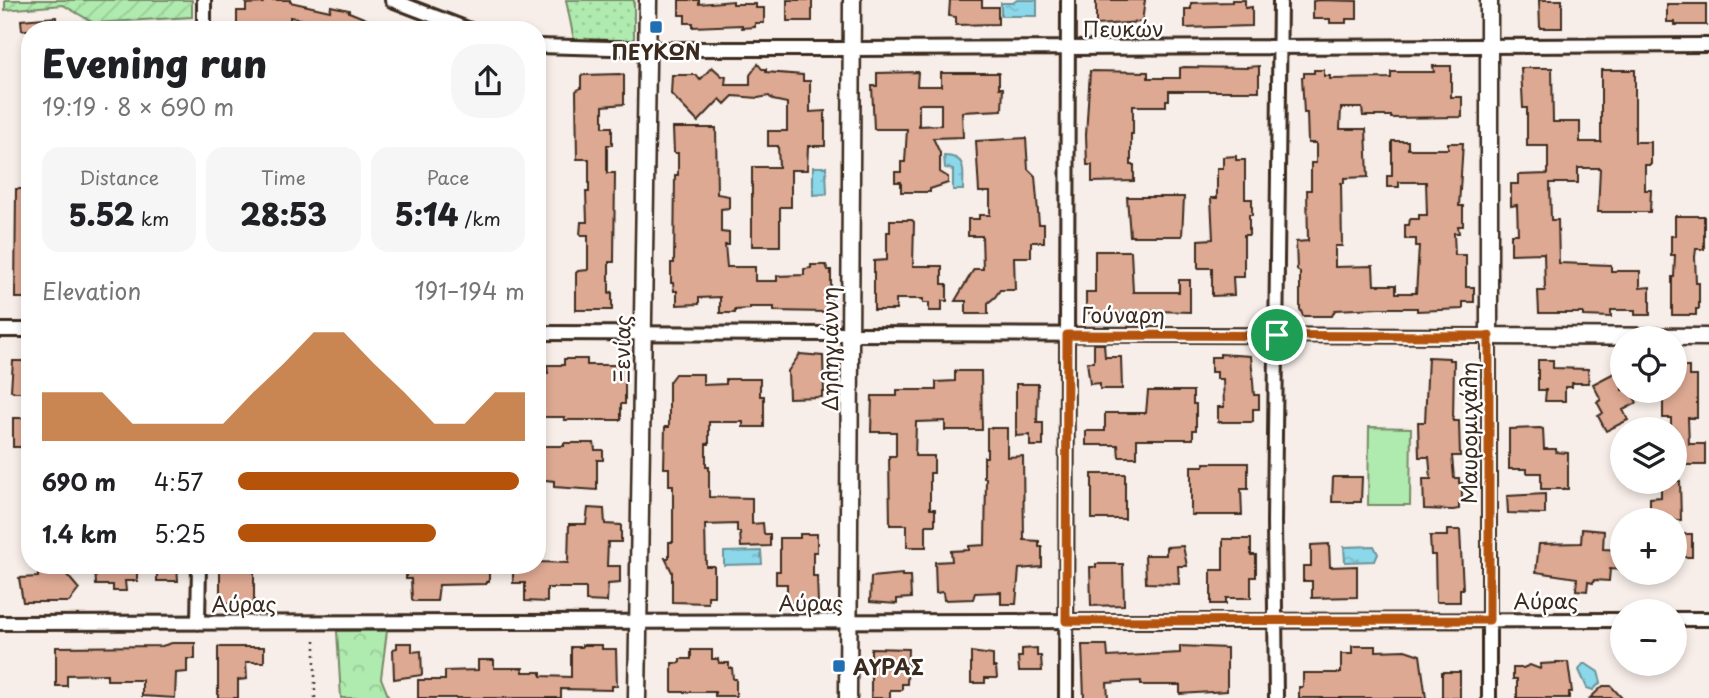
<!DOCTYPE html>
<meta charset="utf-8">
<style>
:root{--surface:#fff;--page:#f6f6f6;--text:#202124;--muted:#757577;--accent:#b45309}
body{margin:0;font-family:"Playpen Sans",sans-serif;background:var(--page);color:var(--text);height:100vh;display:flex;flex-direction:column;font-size:26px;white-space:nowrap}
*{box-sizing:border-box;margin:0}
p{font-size:23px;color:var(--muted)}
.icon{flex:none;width:38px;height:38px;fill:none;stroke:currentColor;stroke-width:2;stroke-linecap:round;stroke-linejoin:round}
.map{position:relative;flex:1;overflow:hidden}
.drawer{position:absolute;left:21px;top:21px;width:525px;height:553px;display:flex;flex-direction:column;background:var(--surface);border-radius:28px;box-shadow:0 4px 10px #0003}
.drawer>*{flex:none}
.controls{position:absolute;left:1610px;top:326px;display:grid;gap:14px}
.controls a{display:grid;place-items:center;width:77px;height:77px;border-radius:50%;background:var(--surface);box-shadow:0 4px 10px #0003;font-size:35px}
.pin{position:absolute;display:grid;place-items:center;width:60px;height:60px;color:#fff;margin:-30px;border:4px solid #fff;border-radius:50%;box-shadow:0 2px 7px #0007}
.round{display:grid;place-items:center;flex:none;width:74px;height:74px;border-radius:28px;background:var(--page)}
.head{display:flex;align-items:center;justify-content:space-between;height:119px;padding:0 21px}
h1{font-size:38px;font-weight:800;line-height:52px}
.metrics{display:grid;grid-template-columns:repeat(3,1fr);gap:10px;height:119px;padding:7px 21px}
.metrics div{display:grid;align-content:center;border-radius:18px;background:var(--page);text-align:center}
.metrics b{font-size:30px;font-weight:800}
.metrics small{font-size:19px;font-weight:400}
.metrics p{font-size:19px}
.chart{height:196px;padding:14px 21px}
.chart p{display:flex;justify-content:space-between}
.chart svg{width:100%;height:126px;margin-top:7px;fill:var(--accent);opacity:.7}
ul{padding:0 21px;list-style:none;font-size:23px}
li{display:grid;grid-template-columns:112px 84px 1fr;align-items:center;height:52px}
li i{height:18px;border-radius:9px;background:var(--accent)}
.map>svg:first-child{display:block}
.grass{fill:url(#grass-dots);stroke:#758a66;stroke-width:2}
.forest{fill:url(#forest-crowns);stroke:#758a66;stroke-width:2}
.garden{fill:url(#garden-furrows);stroke:#758a66;stroke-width:2}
.pitch{fill:#afeaaf;stroke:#758a66;stroke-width:2}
.water{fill:url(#water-ripples);stroke:#6b9298;stroke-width:2}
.building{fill:#dea993;stroke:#3b2a1e;stroke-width:2;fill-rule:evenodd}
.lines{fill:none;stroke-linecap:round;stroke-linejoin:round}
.street-casing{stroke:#3b2a1e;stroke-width:18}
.secondary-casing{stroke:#3b2a1e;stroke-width:21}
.path{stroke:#3b2a1e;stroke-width:2.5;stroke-dasharray:2 5;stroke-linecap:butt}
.street{stroke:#fff;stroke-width:12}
.secondary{stroke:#fff;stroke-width:16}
.route-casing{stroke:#fff;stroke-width:14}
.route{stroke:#b45309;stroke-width:9}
.poi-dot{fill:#1f6fb2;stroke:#fff;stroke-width:2.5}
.labels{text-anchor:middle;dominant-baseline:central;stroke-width:5;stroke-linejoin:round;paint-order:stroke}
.street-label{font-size:21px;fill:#3b2a1e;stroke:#fff}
.poi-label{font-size:21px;font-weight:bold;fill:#3b2a1e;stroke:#fff}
</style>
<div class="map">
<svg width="1709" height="698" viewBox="0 0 1709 698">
<defs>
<pattern id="grass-dots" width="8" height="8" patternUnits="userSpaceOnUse" patternTransform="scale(1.75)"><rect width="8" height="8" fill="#afeaaf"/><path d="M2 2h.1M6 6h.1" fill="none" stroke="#97c996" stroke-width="1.8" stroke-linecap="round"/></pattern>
<pattern id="forest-crowns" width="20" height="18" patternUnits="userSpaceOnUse" patternTransform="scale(1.75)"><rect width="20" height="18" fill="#afeaaf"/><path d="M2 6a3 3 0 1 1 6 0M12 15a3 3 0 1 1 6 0" fill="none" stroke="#97c996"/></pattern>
<pattern id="garden-furrows" width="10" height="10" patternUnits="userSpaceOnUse" patternTransform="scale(1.75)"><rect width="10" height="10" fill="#afeaaf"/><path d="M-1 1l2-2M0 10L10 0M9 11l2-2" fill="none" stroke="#97c996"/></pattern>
<pattern id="water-ripples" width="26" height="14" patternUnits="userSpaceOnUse" patternTransform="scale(1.75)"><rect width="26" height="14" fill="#8bd8ea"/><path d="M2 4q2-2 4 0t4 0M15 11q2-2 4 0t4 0" fill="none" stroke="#79bac8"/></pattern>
</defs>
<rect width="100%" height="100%" fill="#f8eee9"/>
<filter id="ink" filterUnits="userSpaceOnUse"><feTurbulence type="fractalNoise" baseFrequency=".0143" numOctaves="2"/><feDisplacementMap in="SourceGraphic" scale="14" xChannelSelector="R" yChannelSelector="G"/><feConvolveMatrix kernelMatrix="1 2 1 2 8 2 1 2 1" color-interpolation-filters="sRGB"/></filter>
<g filter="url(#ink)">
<!-- grass -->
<path class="grass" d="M566 0H634V40H574Z"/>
<!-- forest -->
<path class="forest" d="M337 631H387L381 678 389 698H341Z"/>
<!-- garden -->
<path class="garden" d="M5 0H192V17L94 23 63 5 5 10Z"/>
<!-- pitch -->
<path class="pitch" d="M1369 427 1411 428 1410 505H1368Z"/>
<!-- water -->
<path class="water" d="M1017 0H1037V16H1001V3H1013Z
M944 156C968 156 963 172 963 190H953V170L945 168Z
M813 167H826L827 194 813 195Z
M1374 546 1378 554 1375 561 1345 562 1344 547Z
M761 551 762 564 724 565V552Z
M1583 664H1586L1598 672 1601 682 1593 690 1587 688 1579 670Z"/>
<!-- building -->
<path class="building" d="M263 0H290V2L330 11 331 6 349 10V12L393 30H316L315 22 290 17V29H237V11H246V4L263 3Z
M679 0H699V4L733 1V4H756V8H764V23H755V27L742 28V25L693 27V23H685V15H679Z
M787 0H812V21H787Z
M950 0H982V7H998V24L956 25V17L949 16Z
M1096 0H1145L1142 22 1096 25Z
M1232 0H1245V8L1252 7V26L1185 28V9H1191V3L1232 2Z
M1319 0 1357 1V19H1346V23H1330V19H1313V1Z
M1539 0H1562V28H1540Z
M1667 4H1706V25H1675V22H1667Z
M56 17 57 30H22L21 20Z
M758 64 762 69H766V72L803 75V81H810V112L825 111V146H808L807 170H791V207H780V246H752V167H779L778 146H768V131H787V103L773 100 769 96 758 98 733 96 725 104 720 99 698 122 671 94 672 75H696L700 80 712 67 722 76H726L725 85H750V75Z
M1259 66V91H1169V100H1166V106H1133V134H1131V165H1134V181L1092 182V165H1087L1086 135 1090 71 1148 72V78H1180V68L1184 67 1247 68V67Z
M1433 66H1451V97H1462V117L1391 118V116H1363L1362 108H1341L1340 129H1366L1368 177 1344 178V183H1341L1342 246H1335V267L1373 266 1374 285H1396V293H1416L1419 246H1416V239H1405V225H1409L1410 219H1419V215H1427L1426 182H1399V187H1387V176H1392V141H1408V149H1448V143H1463L1459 206H1463V226H1458L1459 233H1454L1455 255H1466V287H1474V302H1463V309L1417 311V308H1379L1335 310 1332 316H1303L1300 309V272L1297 270 1296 242 1308 241 1307 190H1311V163H1316V143H1308L1307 113H1304L1302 77H1304V73H1314V70H1324V76H1330V79L1391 78V72H1434Z
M1521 68H1552L1553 122H1580V142H1601V70H1635V142H1651V165H1645V190H1651L1650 212H1598L1600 168H1578V183H1550L1551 220H1558L1559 263 1611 265V271H1640V288L1650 287V315H1635V310H1611V317L1583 316V313H1539L1538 291H1545L1544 253 1511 254V234H1518L1517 205 1511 206V184H1518V175L1548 174V146H1527V108H1523Z
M918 72 917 86H941V73H999V88H1003L1002 110 962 112 963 137 933 138 940 153V172L948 177V183L930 189V192H901V182H895V172H901V162H905L907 129H874L872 86H877V73ZM919 104H941V125L919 126Z
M619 74 624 75V104L603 106V127H612V145H607V173H615L614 262H609V293L612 292V310H576V273L578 271 588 270V235H580L581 222H587L586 192H589V159H577L576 91 581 88V76L584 75Z
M673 128H716L717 194 729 196V208L721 209V232L729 233V245H725L727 267H755V281H777V276L804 275V269L811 268V265H826L828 270H831V300H828L826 312 774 311V307H750V309L735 310V313H720V297L699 298V304L677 305V291H674L673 283H671V263H674L675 175H678V153H674Z
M1026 138 1028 169 1035 176 1039 224H1044V242H1031V257H1014L1015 290H1000L995 297 988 303V314H966V301H955L974 269H983L982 236H968V219H979V215H990V192H979L976 141Z
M1236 156V160H1245V199H1252V215H1249V235H1244V277H1233L1234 295 1212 296V268H1198V240L1213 239 1211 198H1217V168H1223V157Z
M16 189H30V297L26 298H15Z
M1127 197H1184L1182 236H1130Z
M1675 216H1704V249H1696L1695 257 1696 283H1699V309H1696V315H1672V277H1674L1675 255H1671V236H1675Z
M890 220H912L914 222 913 266H942V284H947V301H942V311H929V303H923V299H896V310H874V261L887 260V232H890Z
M1095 251H1131L1133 292H1179V280H1190V312L1152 311V315L1086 313V292H1095Z
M1094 344H1104L1105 357H1121L1122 389H1100V383L1090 384 1087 362H1094Z
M800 354 823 356 824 392H822V397L789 398 788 371Z
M1220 354 1251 356 1254 395H1259V409H1253V422H1218V407H1224L1223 379H1217V372H1211V357H1220Z
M1428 357 1449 358V360H1454L1453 421H1459L1460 456H1452L1454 478H1459V483H1462V502H1459V509L1453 510 1424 509 1423 479H1431L1429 457H1419L1418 422H1425Z
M564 359H587V365H625V404H621V420H564L565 417H537V373H548L547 365H564Z
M1538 360H1553V368L1588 369 1589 383H1572V387H1565V401H1545L1546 390H1538Z
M13 361H27L30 392H13L11 390Z
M1675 367H1689V376H1697V418H1688L1689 444H1705V465H1675V428H1671V418H1663V390H1675Z
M1622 369V390H1631L1637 403 1623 410 1628 420 1606 431 1598 416 1603 413 1597 402 1601 400 1593 384Z
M955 371H981L982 430H945V421L916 422 915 456H934V473H930V509H935V525H926V547H907V525H890L889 456H896V432H871L872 396H897V390H936V382L955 381Z
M675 374H703V385L726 384V379H760V396H764V427H743V422H709V444H706V467H709V497L752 498V524L763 523 764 534H770V546L741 547 740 532H737V524L705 525 706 566H714V596H708V603L672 602V572L665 558H669V542H673V485H669V468H664L665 427H669V382Z
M1016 384H1038L1037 423H1043V446H1030V435L1016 436Z
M1148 391H1193V404H1196V430H1193V439H1137V457H1119L1118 445H1086V431H1105V413H1146Z
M13 418H30V437H25V447H13Z
M987 428H1007V457L1023 456 1024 540 1039 541V547H1042V567L1019 569 1016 604H1001V592L975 593 973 599 944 600 943 592 936 593 935 562 952 561 951 551 969 550V546L985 545 986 478H984V457H987Z
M1540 428 1543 429 1544 449H1556V452L1568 453V489H1541V473H1527V469H1509V429Z
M564 443H594L595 450H603V460H597V490L554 487V481L537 479V446H564Z
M1204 463H1248V489H1241L1242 515H1191V466H1204Z
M1092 474H1125V519H1092Z
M1333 477H1362L1361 502H1332Z
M1661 481H1680L1681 520H1650V498L1661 497Z
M1545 494V514L1508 513 1507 496Z
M588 508 604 509 605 524 621 525V542H608L607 566H620V583L608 584 607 602 586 601V588H547V602L525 601V583H513V565H537V562L568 563 569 524H586Z
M1582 529 1604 531 1603 549 1622 550V570L1610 569 1609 581 1594 580 1593 583 1588 582 1587 591 1576 590 1577 578 1536 572 1539 544 1581 543Z
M1447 530H1460L1463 589H1460V602H1436L1435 555H1431L1430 536H1447Z
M800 534H817V552H813V576H817L818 603H787V584H776V571H780V538H800Z
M1675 534H1692V557H1675Z
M1223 539H1251V555H1256V577H1251V598H1226V604H1211V570H1223Z
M1329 544 1330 567 1357 566V597L1312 598V581H1303V566H1311V545Z
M1183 546 1187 566H1178L1179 584 1146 583 1145 555H1166V547Z
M1096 564H1123L1124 605 1091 606 1090 567H1096Z
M95 565H137V581H125L126 591H113V585H96Z
M157 565H177L178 581H157Z
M220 565H254V603H220Z
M406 565H489V582H486V584L439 585 437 601H414L412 599 411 579H406Z
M38 569H66L67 575 79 589 69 602H23L19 578 38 577Z
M902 574V576H910L911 598 897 599V604L870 602 871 577Z
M172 643H195V659H187V672L176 673 175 698 142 696V680H107V674L67 675V686H56V647L162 646Z
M397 643H412V652L421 651 422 675 394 679 393 649 397 648Z
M582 645H602V649H616L617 686H612V690L561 689V698H418V680H445V671L478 670V660H494V668H523V672H541V676L571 677V647H582Z
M1082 645H1107L1108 657 1180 653V646L1227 648V691L1180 694V685H1141V681L1120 682 1107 683 1108 698H1084Z
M1352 646H1376V651L1405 650 1420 655 1426 698H1299V687H1303V673H1341V654H1352Z
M218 647H264V662H246L247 679 238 680V698H218Z
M871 648 908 649 907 684H902V690H890V698H871Z
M1037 648V656H1041L1042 671H1019L1018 657H1022V649Z
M691 650H712V659H718L719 663H729V668H732L733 679H736V696H715V692H672V663H680V659H691Z
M971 652 993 655V667H996L997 678H985V683H971Z
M1556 662H1568L1572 692H1569V698H1517V679H1513V668H1523L1530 665 1540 669 1541 664 1556 663Z
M1442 672H1460V698H1442Z
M1603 686H1611L1622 698H1590Z"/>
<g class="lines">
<defs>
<path id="street" d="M392 0 470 30
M204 30V0
M537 46 647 49H851L1709 45
M0 330H30
M537 333 1489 336V698
M1675 619H1709
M0 623 1622 620
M198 623 199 565
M1066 698 1068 0
M1276 698 1274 522 1280 0"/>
<path id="secondary" d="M1489 0V336L1709 337
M637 698 648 0
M848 698 852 0"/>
</defs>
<!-- street casing -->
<use href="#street" class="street-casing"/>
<!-- secondary casing -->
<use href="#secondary" class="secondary-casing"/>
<!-- path -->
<path class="path" d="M315 698V636"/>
<!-- street -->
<use href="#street" class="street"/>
<!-- secondary -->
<use href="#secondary" class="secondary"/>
</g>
</g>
<g class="lines" filter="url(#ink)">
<defs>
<path id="route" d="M1067 335 1489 336V620L1066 621Z"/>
</defs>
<!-- route casing -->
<use href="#route" class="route-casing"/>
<!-- route -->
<use href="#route" class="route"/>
</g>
<!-- markers -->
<g class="poi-dot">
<rect x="649" y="20" width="14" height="14" rx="3.5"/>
<rect x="832" y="659" width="14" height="14" rx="3.5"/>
</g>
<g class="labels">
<!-- street labels -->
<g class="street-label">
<text x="1123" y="28">Πευκών</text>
<text x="1123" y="314">Γούναρη</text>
<text transform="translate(621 349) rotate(-89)">Ξενίας</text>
<text transform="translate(829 349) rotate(-90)">Δηληγιάννη</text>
<text transform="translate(1468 433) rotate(-90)">Μαυρομιχάλη</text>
<text x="1546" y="600">Αύρας</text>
<text x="811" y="602">Αύρας</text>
<text x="244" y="603">Αύρας</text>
</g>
<!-- poi labels -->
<g class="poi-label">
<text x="656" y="51">ΠΕΥΚΩΝ</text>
<text x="853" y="666" text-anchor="start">ΑΥΡΑΣ</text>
</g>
</g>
</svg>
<div class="controls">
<a><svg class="icon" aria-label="locate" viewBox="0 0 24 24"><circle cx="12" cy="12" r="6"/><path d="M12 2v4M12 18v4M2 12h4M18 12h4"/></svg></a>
<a><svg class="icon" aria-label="layers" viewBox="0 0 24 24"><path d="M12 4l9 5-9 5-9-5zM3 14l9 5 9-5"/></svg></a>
<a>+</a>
<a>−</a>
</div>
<div class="pin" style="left:1277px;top:335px;background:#1e9e55"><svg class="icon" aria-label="arrive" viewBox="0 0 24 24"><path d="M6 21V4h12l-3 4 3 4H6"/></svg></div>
<section class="drawer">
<div class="head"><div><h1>Evening run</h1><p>19:19 · 8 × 690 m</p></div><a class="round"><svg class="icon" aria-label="share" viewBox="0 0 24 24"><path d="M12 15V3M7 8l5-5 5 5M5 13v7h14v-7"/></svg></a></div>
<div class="metrics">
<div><p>Distance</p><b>5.52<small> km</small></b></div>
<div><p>Time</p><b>28:53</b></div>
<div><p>Pace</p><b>5:14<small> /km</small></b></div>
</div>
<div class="chart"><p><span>Elevation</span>191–194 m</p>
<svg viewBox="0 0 160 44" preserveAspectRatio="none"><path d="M0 44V27L10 27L20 27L30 38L40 38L50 38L60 38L70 27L80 17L90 6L100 6L110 17L120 27L130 38L140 38L150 27L160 27V44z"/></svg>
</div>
<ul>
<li><b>690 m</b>4:57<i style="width:98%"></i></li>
<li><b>1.4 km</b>5:25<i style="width:69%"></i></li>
</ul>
</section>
</div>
